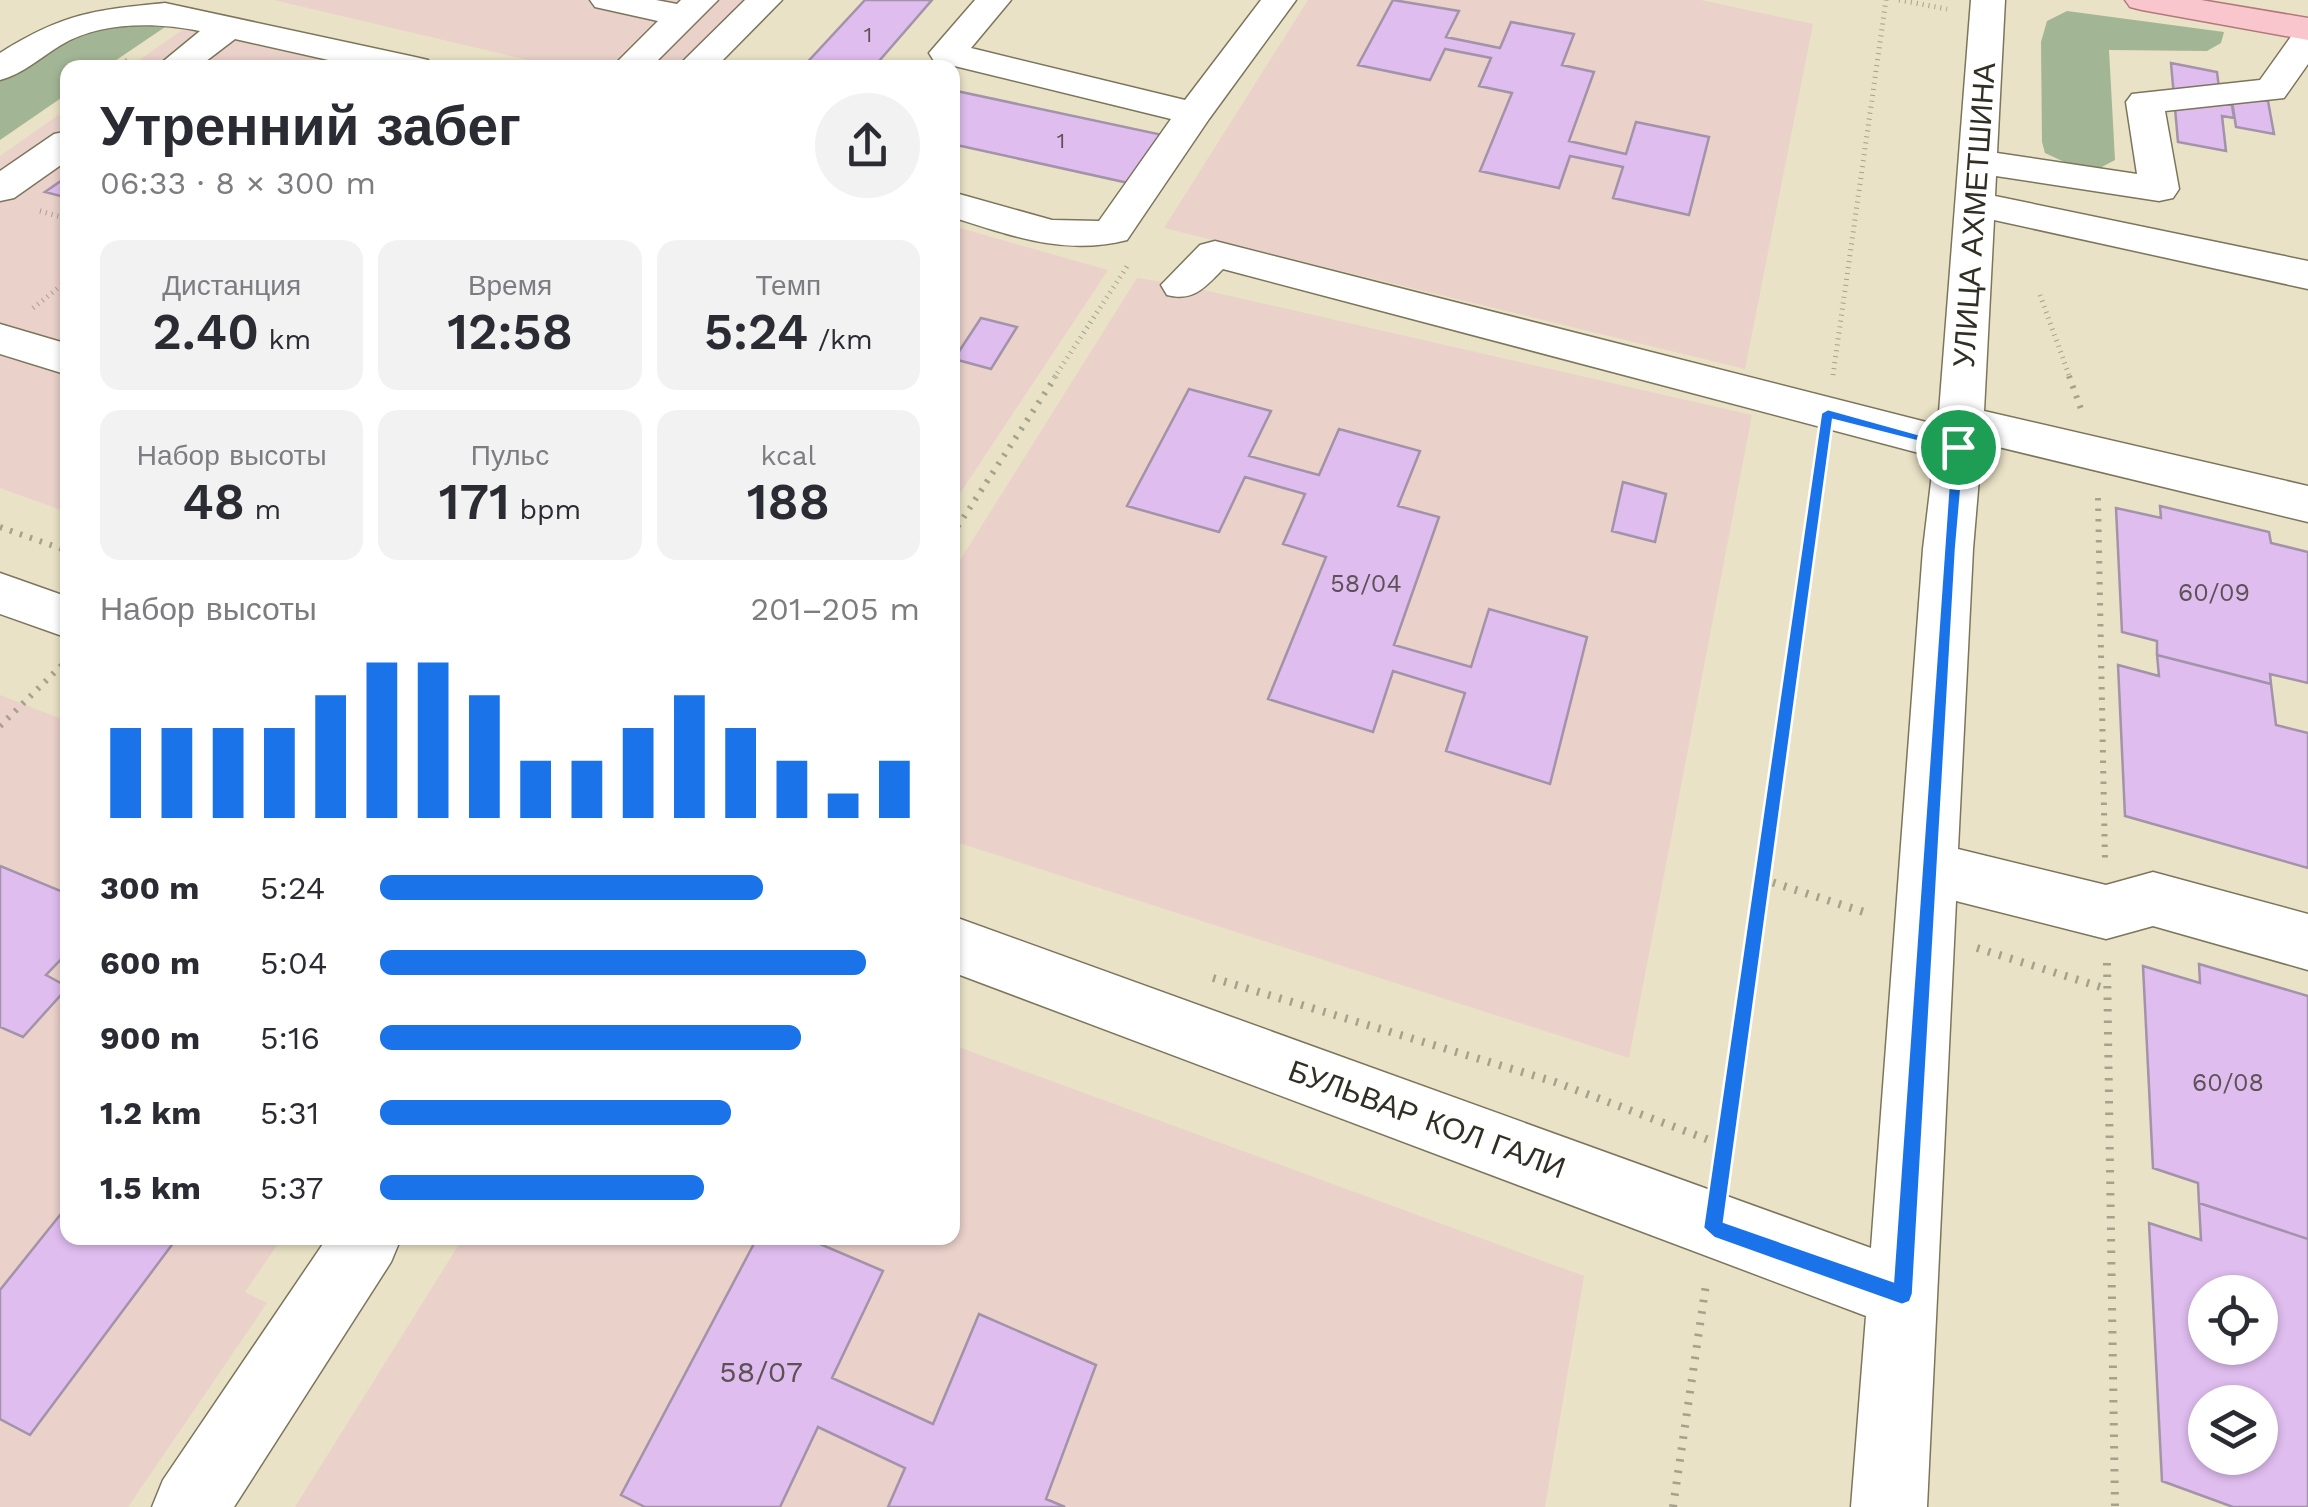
<!DOCTYPE html>
<html lang="ru">
<meta charset="utf-8">
<style>
:root{--surface:#fff;--page:#f2f2f3;--text:#2b2b33;--muted:#7c7c81;--accent:#1a73e8}
body{margin:0;font-family:"Work Sans",sans-serif;background:var(--page);color:var(--text);height:100vh;display:flex;flex-direction:column;font-size:38px;white-space:nowrap}
*{box-sizing:border-box;margin:0}
p{font-size:32px;color:var(--muted)}
.icon{flex:none;width:55px;height:55px;fill:none;stroke:currentColor;stroke-width:2;stroke-linecap:round;stroke-linejoin:round}
.map{position:relative;flex:1;overflow:hidden}
.sheet{position:absolute;left:60px;top:60px;width:900px;height:1185px;display:flex;flex-direction:column;background:var(--surface);border-radius:20px;box-shadow:0 2px 8px #0004}
.sheet>*{flex:none}
.tools{position:absolute;left:2188px;top:1275px;display:grid;gap:20px}
.tools a{display:grid;place-items:center;width:90px;height:90px;border-radius:50%;background:var(--surface);box-shadow:0 2px 8px #0004;font-size:50px}
.pin{position:absolute;display:grid;place-items:center;width:85px;height:85px;color:#fff;margin:-42px;border:5px solid #fff;border-radius:50%;box-shadow:0 2px 10px #0007}
.round{display:grid;place-items:center;flex:none;width:105px;height:105px;border-radius:52px;background:var(--page)}
.headline{display:flex;align-items:center;justify-content:space-between;height:170px;padding:0 40px}
h1{font-size:55px;font-weight:600;line-height:75px}
.stats{display:grid;grid-template-columns:repeat(3,1fr);gap:15px;height:170px;padding:10px 40px}
.stats div{display:grid;align-content:center;border-radius:20px;background:var(--page);text-align:center}
.stats b{font-size:50px;font-weight:600}
.stats small{font-size:28px;font-weight:400}
.stats p{font-size:28px}
.chart{height:280px;padding:20px 40px}
.chart p{display:flex;justify-content:space-between}
.chart svg{width:100%;height:180px;margin-top:10px;stroke:var(--accent);stroke-width:6}
ul{padding:0 40px;list-style:none;font-size:32px}
li{display:grid;grid-template-columns:160px 120px 1fr;align-items:center;height:75px}
li i{height:25px;border-radius:12px;background:var(--accent)}
.map>svg:first-child{display:block}
.education{fill:#ead1ca}
.green{fill:#a2b695}
.building{fill:#dfbdef;stroke:#a293a9;stroke-width:2.5;fill-rule:evenodd}
.lines{fill:none;stroke-linecap:round;stroke-linejoin:round}
.minor-casing{stroke:#7c755c;stroke-width:3}
.major-casing{stroke:#b2787c;stroke-width:3}
.path-far2{stroke:#a6a18b;stroke-width:5;stroke-dasharray:1 5;stroke-linecap:butt}
.path-far1{stroke:#a6a18b;stroke-width:6;stroke-dasharray:2.5 8;stroke-linecap:butt}
.path{stroke:#a6a18b;stroke-width:8;stroke-dasharray:2.5 9;stroke-linecap:butt}
.minor{fill:#fff;fill-rule:evenodd}
.major{fill:#fac6cd;fill-rule:evenodd}
.route{fill:#1a73e8;stroke:#fff;stroke-width:2.5;fill-rule:evenodd}
.labels{text-anchor:middle;dominant-baseline:central;stroke-width:8;stroke-linejoin:round;paint-order:stroke}
.far-number-label{font-size:22px;fill:#5c5256}
.number-label{font-size:25px;fill:#5c5256}
.street-label{font-size:30px;fill:#312e23;stroke:#fff}
.near-number-label{font-size:30px;fill:#5c5256}
</style>
<div class="map">
<svg width="2308" height="1507" viewBox="0 0 2308 1507">
<rect width="100%" height="100%" fill="#e9e2c6"/>
<!-- education -->
<path class="education" d="M274 0H745L674 68 557 67Z
M1308 0H1701L1813 24 1745 369 1164 228Z
M185 28 350 67 128 68Z
M67 109V512L0 488V156Z
M953 226 1108 270 953 504Z
M1137 278 1182 285 1752 415 1629 1058 953 841 952 573Z
M0 695 67 721 68 1238H282L245 1292 267 1303 128 1507H0Z
M953 1045 1584 1276 1545 1507H295L463 1238H952Z"/>
<!-- green -->
<path class="green" d="M2067 11 2224 32 2221 43 2207 51 2109 50 2115 160 2098 169 2073 166 2045 153 2042 142 2041 42 2047 21Z
M171 23 106 67 68 68 67 94 0 140V78L62 38 96 26Z"/>
<!-- building -->
<path class="building" d="M865 0H932L873 68H802Z
M1393 0 1459 11 1446 37 1500 48 1511 22 1574 34 1562 65 1594 72 1569 141 1626 154 1636 122 1709 137 1689 215 1613 198 1623 167 1570 156 1559 188 1480 171 1512 93 1479 86 1491 58 1445 49 1430 80 1358 65Z
M2171 63 2217 72 2221 103 2232 105 2234 118 2222 116 2226 151 2178 142Z
M952 90 1172 137 1142 186 952 144Z
M2231 95 2268 101 2274 134 2236 127Z
M68 176V198L45 192Z
M981 318 1017 327 991 369 954 359Z
M1189 389 1271 411 1249 456 1319 475 1339 429 1420 451 1398 506 1439 517 1394 645 1471 667 1489 609 1587 637 1550 784 1446 751 1465 693 1393 671 1373 732 1268 699 1326 557 1283 544 1305 494 1245 477 1219 532 1127 506Z
M1623 482 1666 494 1655 542 1612 531Z
M2160 506 2269 532 2271 543 2308 552V683L2270 674 2271 684 2157 655V641L2122 632 2116 508 2161 518Z
M2157 655 2271 684 2276 725 2308 733V868L2125 816 2118 665 2159 676Z
M0 866 68 894V952L46 975 68 987 23 1037 0 1027Z
M2199 964 2308 996V1239L2199 1203 2198 1183 2153 1168 2143 966 2200 983Z
M2199 1203 2308 1239V1507H2233L2162 1481 2149 1223 2201 1240ZM2205 1292H2260V1348H2205ZM2205 1402H2260V1458H2205Z
M68 1205V1238H177L30 1435 0 1419V1290Z
M757 1238H806L883 1271 832 1378 933 1424 979 1314 1096 1365 1046 1499 1065 1507H888L905 1468 818 1427 780 1507H645L621 1495Z"/>
<g class="lines">
<defs>
<path id="minor" d="M590 0H656L677 4 681 0H718L650 68H611L658 21 595 7Z
M745 0H782L715 68H676Z
M975 0H1011L971 48 1185 100 1261 0H1296L1209 119 1127 240C1065 256 1012 236 952 217V192L1052 220 1099 221 1171 119 934 61 929 53Z
M1971 0H2005L1997 153 2137 174 2126 102 2132 94 2260 80 2295 31 2308 28V64L2284 98 2165 111 2179 189 2173 198 2159 201 1996 176 1995 196 2308 261V289L1994 220 1984 411 2308 486V522L1982 443 1973 549 1958 849 2106 885 2153 872 2308 914V970L2153 926 2106 939 1956 901 1927 1507H1851L1866 1316 952 972V916L1871 1248 1923 549 1934 457 1223 269C1205 287 1194 302 1167 295L1161 285 1200 245 1215 241 1938 425Z
M165 3 415 57 428 60 433 68H364L235 39 197 68H155L200 31C157 22 100 21 61 45 41 57 23 74 0 80V53C62 14 93 10 165 3Z
M68 131V160L14 198 0 201V171L54 134Z
M0 324 68 344V375L0 354Z
M0 573 68 597V638L0 614Z
M327 1238H401L391 1262 234 1507H152L163 1480Z"/>
<path id="major" d="M2125 0H2201L2308 18V40L2142 10 2130 7Z"/>
</defs>
<!-- minor casing -->
<use href="#minor" class="minor-casing"/>
<!-- major casing -->
<use href="#major" class="major-casing"/>
<!-- path-far2 -->
<path class="path-far2" d="M1899 0 1947 9
M456 64 470 68
M117 68 130 58
M40 211 68 219
M2040 295 2070 378
M33 308 68 280
M1833 375 1886 0
M1054 378 1128 265"/>
<!-- path-far1 -->
<path class="path-far1" d="M2069 376 2081 409
M2098 498 2105 861
M0 527 68 551
M952 535 1056 376
M0 726 63 664
M1764 869 1822 452"/>
<!-- path -->
<path class="path" d="M1762 879 1870 914
M1977 948 2107 989
M2107 963 2115 1507
M1213 978 1555 1082 1725 1146
M1722 1167 1764 867
M1673 1507 1706 1284"/>
<!-- minor -->
<use href="#minor" class="minor"/>
<!-- major -->
<use href="#major" class="major"/>
</g>
<!-- route -->
<path class="route" d="M1828 409 1965 447 1956 549 1913 1294 1910 1302 1902 1305 1714 1238 1703 1228 1821 413ZM1833 420 1951 450 1893 1281 1724 1222Z"/>
<g class="labels">
<!-- far-number labels -->
<g class="far-number-label">
<text x="868" y="34">1</text>
<text x="1061" y="140">1</text>
</g>
<!-- number labels -->
<g class="number-label">
<text x="1366" y="583">58/04</text>
<text x="2214" y="592">60/09</text>
<text x="2228" y="1082">60/08</text>
</g>
<!-- street labels -->
<g class="street-label">
<text transform="translate(1974 215) rotate(-86)">УЛИЦА АХМЕТШИНА</text>
<text transform="translate(1427 1119) rotate(20)">БУЛЬВАР КОЛ ГАЛИ</text>
</g>
<!-- near-number labels -->
<g class="near-number-label">
<text x="761" y="1371">58/07</text>
</g>
</g>
</svg>
<div class="tools">
<a><svg class="icon" aria-label="locate" viewBox="0 0 24 24"><circle cx="12" cy="12" r="6"/><path d="M12 2v4M12 18v4M2 12h4M18 12h4"/></svg></a>
<a><svg class="icon" aria-label="layers" viewBox="0 0 24 24"><path d="M12 4l9 5-9 5-9-5zM3 14l9 5 9-5"/></svg></a>
</div>
<div class="pin" style="left:1958px;top:447px;background:#1e9e55"><svg class="icon" aria-label="arrive" viewBox="0 0 24 24"><path d="M6 21V4h12l-3 4 3 4H6"/></svg></div>
<section class="sheet">
<div class="headline"><div><h1>Утренний забег</h1><p>06:33 · 8 × 300 m</p></div><a class="round"><svg class="icon" aria-label="share" viewBox="0 0 24 24"><path d="M12 15V3M7 8l5-5 5 5M5 13v7h14v-7"/></svg></a></div>
<div class="stats">
<div><p>Дистанция</p><b>2.40<small> km</small></b></div>
<div><p>Время</p><b>12:58</b></div>
<div><p>Темп</p><b>5:24<small> /km</small></b></div>
</div>
<div class="stats">
<div><p>Набор высоты</p><b>48<small> m</small></b></div>
<div><p>Пульс</p><b>171<small> bpm</small></b></div>
<div><p>kcal</p><b>188</b></div>
</div>
<div class="chart"><p><span>Набор высоты</span>201–205 m</p>
<svg viewBox="0 0 160 44" preserveAspectRatio="none"><path d="M5 44V22M15 44V22M25 44V22M35 44V22M45 44V14M55 44V6M65 44V6M75 44V14M85 44V30M95 44V30M105 44V22M115 44V14M125 44V22M135 44V30M145 44V38M155 44V30"/></svg>
</div>
<ul>
<li><b>300 m</b>5:24<i style="width:71%"></i></li>
<li><b>600 m</b>5:04<i style="width:90%"></i></li>
<li><b>900 m</b>5:16<i style="width:78%"></i></li>
<li><b>1.2 km</b>5:31<i style="width:65%"></i></li>
<li><b>1.5 km</b>5:37<i style="width:60%"></i></li>
</ul>
</section>
</div>
